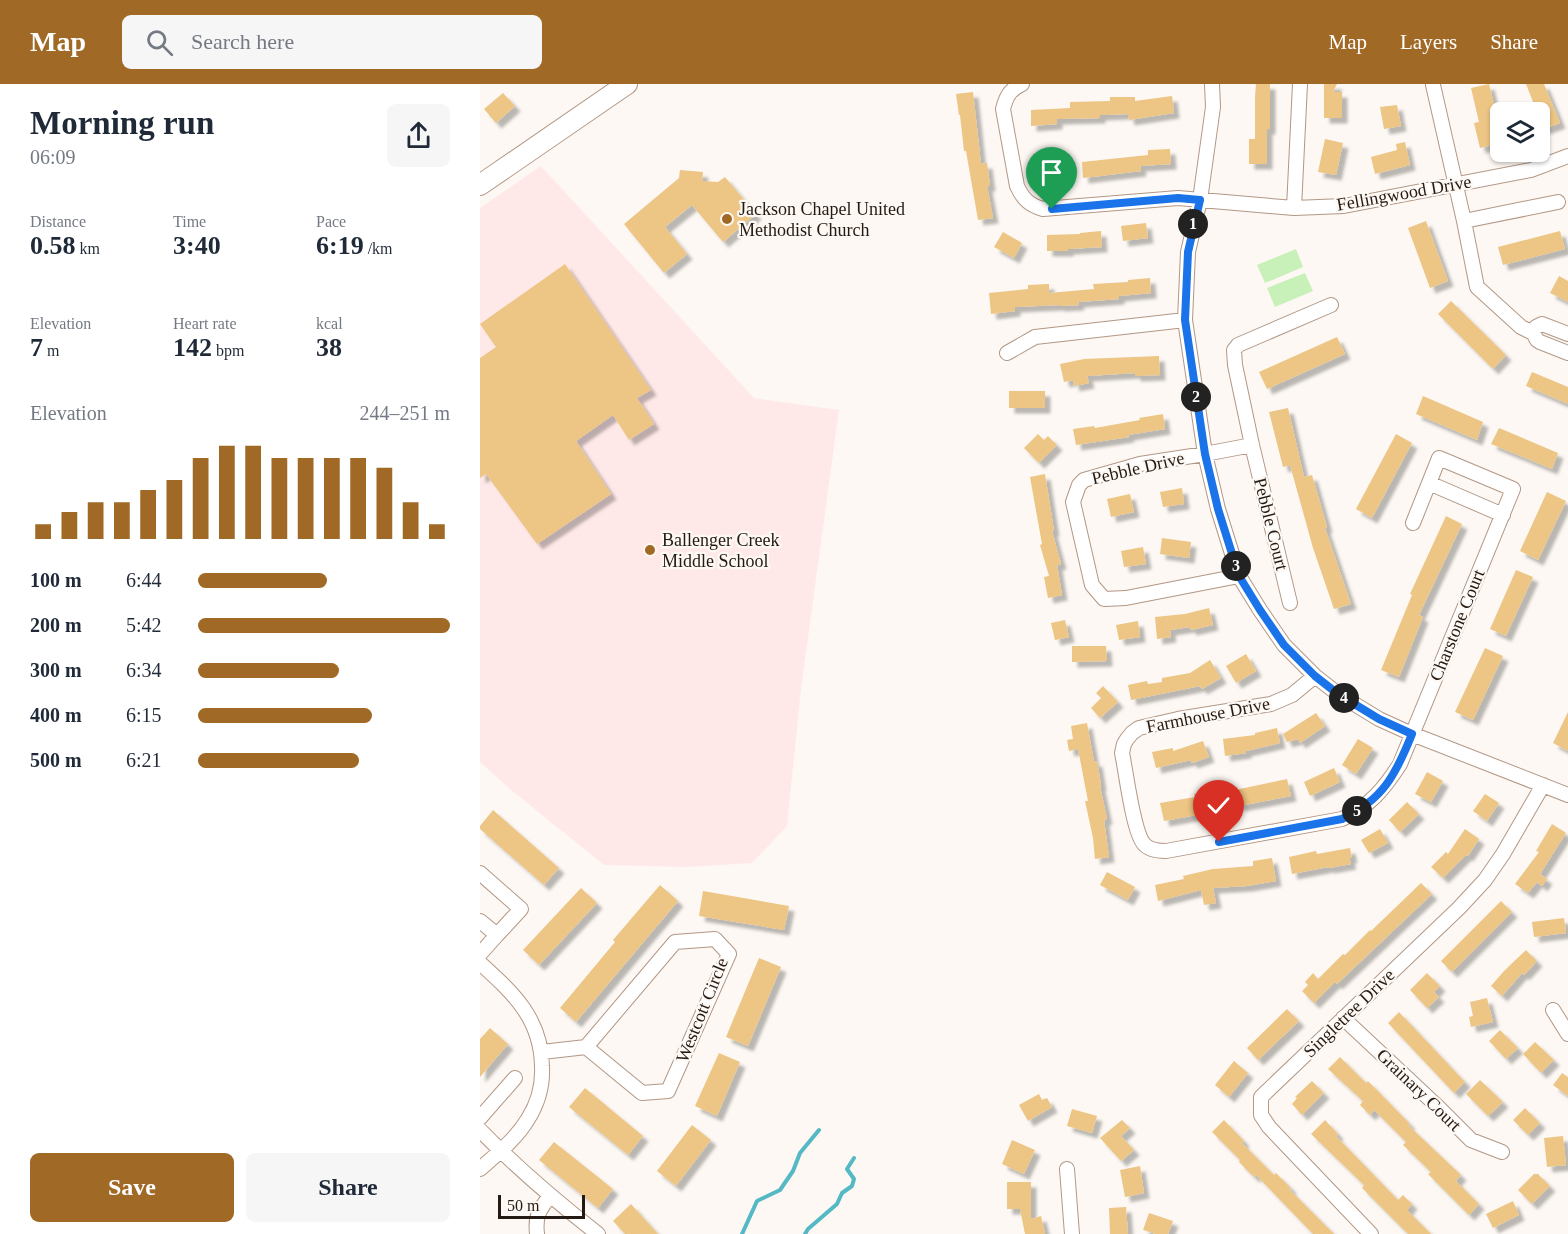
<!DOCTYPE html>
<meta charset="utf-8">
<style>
:root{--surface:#fff;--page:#f6f6f7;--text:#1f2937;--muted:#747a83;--accent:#a06925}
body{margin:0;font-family:Georgia,serif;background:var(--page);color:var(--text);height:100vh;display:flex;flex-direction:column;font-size:22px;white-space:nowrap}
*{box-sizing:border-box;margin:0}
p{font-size:20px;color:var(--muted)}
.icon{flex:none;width:33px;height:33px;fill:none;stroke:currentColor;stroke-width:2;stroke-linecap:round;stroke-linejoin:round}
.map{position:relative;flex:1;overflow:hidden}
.sheet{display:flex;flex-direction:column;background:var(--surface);width:480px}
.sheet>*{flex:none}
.fabs{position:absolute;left:1010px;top:18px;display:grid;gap:12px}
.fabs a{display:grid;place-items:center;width:60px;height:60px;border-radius:9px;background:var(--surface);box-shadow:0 2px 4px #0004;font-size:30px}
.scale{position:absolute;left:18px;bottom:15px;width:87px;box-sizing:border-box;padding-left:6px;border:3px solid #241a13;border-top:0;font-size:16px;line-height:21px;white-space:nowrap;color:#241a13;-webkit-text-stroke:4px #fdf8f3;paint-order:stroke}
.pin{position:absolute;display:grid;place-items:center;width:51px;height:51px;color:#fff;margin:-62px -26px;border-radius:50% 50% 50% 0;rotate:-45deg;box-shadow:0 0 6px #0007}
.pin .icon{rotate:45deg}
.km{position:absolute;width:30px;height:30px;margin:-15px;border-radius:50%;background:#222;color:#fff;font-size:16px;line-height:30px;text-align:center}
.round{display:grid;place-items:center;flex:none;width:63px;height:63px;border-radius:9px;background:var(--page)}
.overview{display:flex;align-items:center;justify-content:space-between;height:102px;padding:0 30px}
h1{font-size:33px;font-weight:600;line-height:45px}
.figures{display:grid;grid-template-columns:repeat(3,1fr);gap:9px;height:102px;padding:6px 30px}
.figures div{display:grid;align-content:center}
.figures b{font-size:26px;font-weight:600}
.figures small{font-size:16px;font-weight:400}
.figures p{font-size:16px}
.chart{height:168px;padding:12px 30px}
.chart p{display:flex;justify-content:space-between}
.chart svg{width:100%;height:108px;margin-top:6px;stroke:var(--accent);stroke-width:6}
.button{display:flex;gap:12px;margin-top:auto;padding:12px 30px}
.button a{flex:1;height:69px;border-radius:9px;background:var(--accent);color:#fff;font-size:24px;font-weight:600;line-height:69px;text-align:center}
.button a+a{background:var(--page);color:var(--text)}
ul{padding:0 30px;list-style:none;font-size:20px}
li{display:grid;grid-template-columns:96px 72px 1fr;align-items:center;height:45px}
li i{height:15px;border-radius:8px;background:var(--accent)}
header{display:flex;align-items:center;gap:36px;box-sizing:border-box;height:84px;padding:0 30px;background:var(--accent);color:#fff}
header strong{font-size:28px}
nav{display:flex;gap:33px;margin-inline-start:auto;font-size:21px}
.search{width:420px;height:54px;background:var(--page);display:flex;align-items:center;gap:15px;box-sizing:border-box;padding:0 21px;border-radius:9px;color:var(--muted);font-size:22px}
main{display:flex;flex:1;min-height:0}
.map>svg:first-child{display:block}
.education{fill:#ffe9e8}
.green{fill:#c8f0b9}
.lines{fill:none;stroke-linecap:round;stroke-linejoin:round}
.stream{stroke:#54b9c5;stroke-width:4}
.building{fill:#edc584;filter:url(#shadow)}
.street-casing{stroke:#b29785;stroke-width:16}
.secondary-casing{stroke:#b29785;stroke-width:22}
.street{stroke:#fff;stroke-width:14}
.secondary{stroke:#fff;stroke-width:20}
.route-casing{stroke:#fff;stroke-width:12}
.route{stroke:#1a73e8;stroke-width:8}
.poi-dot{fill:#a06925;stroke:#fdf8f3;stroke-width:2}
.labels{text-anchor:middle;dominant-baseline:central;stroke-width:4.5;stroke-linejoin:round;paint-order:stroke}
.street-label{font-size:18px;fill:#241a13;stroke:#fdf8f3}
.poi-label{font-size:18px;fill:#241a13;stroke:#fdf8f3;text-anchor:start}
</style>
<header>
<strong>Map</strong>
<div class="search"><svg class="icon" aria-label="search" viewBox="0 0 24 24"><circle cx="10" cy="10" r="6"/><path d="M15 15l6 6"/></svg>Search here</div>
<nav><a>Map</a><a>Layers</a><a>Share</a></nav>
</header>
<main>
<section class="sheet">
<div class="overview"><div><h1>Morning run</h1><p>06:09</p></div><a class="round"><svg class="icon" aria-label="share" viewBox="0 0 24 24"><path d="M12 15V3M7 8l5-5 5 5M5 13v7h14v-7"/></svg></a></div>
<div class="figures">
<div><p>Distance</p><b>0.58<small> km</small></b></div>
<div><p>Time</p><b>3:40</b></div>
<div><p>Pace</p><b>6:19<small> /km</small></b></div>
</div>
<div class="figures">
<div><p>Elevation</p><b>7<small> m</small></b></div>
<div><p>Heart rate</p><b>142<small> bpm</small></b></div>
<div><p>kcal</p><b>38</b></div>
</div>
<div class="chart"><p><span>Elevation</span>244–251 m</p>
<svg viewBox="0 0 160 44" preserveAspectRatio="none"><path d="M5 44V38M15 44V33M25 44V29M35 44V29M45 44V24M55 44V20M65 44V11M75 44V6M85 44V6M95 44V11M105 44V11M115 44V11M125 44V11M135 44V15M145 44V29M155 44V38"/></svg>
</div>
<ul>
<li><b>100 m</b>6:44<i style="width:51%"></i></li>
<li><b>200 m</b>5:42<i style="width:100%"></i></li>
<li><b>300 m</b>6:34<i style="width:56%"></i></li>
<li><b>400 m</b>6:15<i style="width:69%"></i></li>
<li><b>500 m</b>6:21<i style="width:64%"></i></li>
</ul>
<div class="button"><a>Save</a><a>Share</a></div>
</section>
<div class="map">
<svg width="1088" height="1150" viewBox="0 0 1088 1150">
<defs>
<filter id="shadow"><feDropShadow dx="5.5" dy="5.5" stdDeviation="1.5" flood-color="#0004"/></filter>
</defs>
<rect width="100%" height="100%" fill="#fdf8f3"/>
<!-- education -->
<path class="education" d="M61 82 274 314 359 326 321 605 307 742 272 779 207 783 124 781 30 705 0 678V124Z"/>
<!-- green -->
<path class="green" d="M816 165 823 183 785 199 777 181Z
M825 189 833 207 795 223 787 204Z"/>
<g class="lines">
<!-- stream -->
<path class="stream" d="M262 1150 277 1117 300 1106 313 1087 320 1069 339 1046
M325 1150 328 1145 357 1120 362 1109 372 1102 374 1095 367 1085 374 1074"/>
</g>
<!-- building -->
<path class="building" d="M776 0H790V45H787V80H769V55H775V13Z
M844 0H857L853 8H862V34H844Z
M1009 0 1015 25 1009 26 1017 60 1000 64 994 39 999 38 991 4Z
M1046 0H1064L1080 39 1064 45 1059 33V28H1057Z
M493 8 501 80 507 79 510 102H507L513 134 498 136 486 67H484L480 31H479L476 10Z
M23 9 35 22 16 39 4 25Z
M692 12 694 29 649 36 648 30 620 31V34L577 35V40L551 42V26L590 24V18L630 17V13H655V17Z
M917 21 921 42 904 45 900 23Z
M845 55 863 59 856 91 838 88Z
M925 58 930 81 895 90 891 73 917 66 916 60Z
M690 65 691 80 660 82 661 87 603 94 602 78 668 71V66Z
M200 86 223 88 222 97 238 98 245 93 276 130 243 158 212 121 185 143 207 170 184 189 144 140 199 94Z
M946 137 968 197 950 204 928 144Z
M666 139 668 154 643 157 641 142Z
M621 147 622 163 588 165V167H567V151L600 150V149Z
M1080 147 1085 165 1023 181 1018 163Z
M523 148 542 159 534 174 514 163Z
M85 180 171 306 157 314 174 340 149 356 133 331 96 357 131 410 57 460 6 390 0 394V274L16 263 0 240Z
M1079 192 1088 197V218L1070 209Z
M670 194 671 209 639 212V215L598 218 599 221 579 222V221L535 223V227L511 230 509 209 548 205V201L569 200V209L614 205 613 200 648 198V196Z
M971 217 1026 271 1013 285 958 230Z
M857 253 865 270 787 305 779 288Z
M679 272 680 291 655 292V289L607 292 609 299 594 302 593 296 584 298 580 280 604 275Z
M1052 288 1088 303V320L1046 302Z
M529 307H565V324H529Z
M943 312 1003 338 997 356 936 330Z
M808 324 824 393 832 391 847 443 845 444 871 520 854 525 833 464 810 381 803 383 789 328Z
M683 330 685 345 648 351 649 353 596 361 593 345 614 342 615 344 660 336 659 334Z
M1019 344 1078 369 1072 385 1011 360Z
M558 350 564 356 568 352 577 361 559 379 544 364Z
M916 350 932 359 892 434 876 425Z
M565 390 574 447H572L581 480 577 481 582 511 568 514 564 493 569 492 560 461 562 460 550 393Z
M702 404 704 420 683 423 680 408Z
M1067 408 1086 417 1058 476 1040 467Z
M650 410 654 428 631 433 627 415Z
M966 432 982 440 939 531 943 533 919 593 901 586 932 511 930 510Z
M682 454 711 458 709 474 680 470Z
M663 463 666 480 644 483 641 467Z
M1036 486 1053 493 1026 552 1010 545Z
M729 524 733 541 711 546 710 543 690 546 691 553 677 555 675 533 705 530Z
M585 536 589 553 575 556 571 539Z
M658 537 660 553 639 556 636 541Z
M592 562H626L627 577 592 578Z
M1005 564 1023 572 993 636 975 628Z
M766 570 776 587 756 599 746 582Z
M730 576 741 594 722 605 720 602 651 616 648 601 667 597 668 600 682 598V594L710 589Z
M623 602 638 618 620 634 611 624 621 614 616 609Z
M1088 628V667L1073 659Z
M836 629 845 642 820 659 818 655 807 658 803 650Z
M607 639 614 678 617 677 621 701 620 702 627 735 624 736 629 773 615 775 613 754 605 717H608L598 665 589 667 587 656 593 655 591 642Z
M797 644 800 659 766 667V669L745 672 743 655 775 651V649Z
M878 655 893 664 876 690 862 681Z
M723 657 729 673 712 679 711 676 676 684 672 668 693 664V667Z
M854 684 860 698 830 712 824 698Z
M947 688 963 697 951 718 935 710Z
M807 695 811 712 759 722 755 706Z
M732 705 738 727 684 737 680 719 715 713 714 710Z
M1005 710 1019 719 1007 737 993 727Z
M927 718 939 730 920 748 909 736Z
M13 726 79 784 64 801 0 745V742Z
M1072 740 1086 749 1060 790 1067 795 1062 802 1057 798 1048 809 1035 800 1059 768 1056 767Z
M900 745 908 759 889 769 881 756Z
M985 745 999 755 988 772 986 771 963 794 951 783 966 768 968 770Z
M870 764 872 774H869L871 780 849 784 848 783 812 790 809 773 836 767 837 770Z
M792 774 796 797 767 802 733 804 736 819 724 821 721 806 678 817 675 801 704 795 703 792 733 785 773 782V777Z
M627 788 655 803 648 816 620 801Z
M941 799 952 810 857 900 855 898 834 919 822 907 828 901 825 898 833 889 838 895 863 870 865 871 890 846 891 847Z
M180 801 198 817 96 938 80 924 135 858 133 856Z
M101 804 117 819 59 881 43 866Z
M223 807 309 822 304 846 219 832Z
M1021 817 1032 828 972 888 961 877Z
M1084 834 1086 849 1054 853 1052 838Z
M1046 866 1057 877 1044 891 1042 889 1022 912 1011 902 1024 887Z
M279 874 301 883 268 962 246 953Z
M947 889 960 902 954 908 959 913 947 924 930 906Z
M1007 914 1013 938 991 943 989 933 993 932 990 918Z
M807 925 819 937 778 976 767 964Z
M919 928 985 998 974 1009 908 939Z
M10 944 28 960 0 993V955Z
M1020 946 1038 964 1026 975 1009 957Z
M1055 958 1074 976 1061 989 1043 970Z
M239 969 260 978 237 1032 215 1022Z
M860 973 886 999 888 997 930 1040 928 1041 981 1091 976 1097 999 1120 989 1131 948 1090 951 1088 923 1061 926 1058 894 1026 890 1031 880 1021 883 1017 848 985Z
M754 977 768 989 749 1013 735 1001Z
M1082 989 1088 993V1012L1073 1001Z
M1000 996 1023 1018 1008 1032 986 1010Z
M832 997 844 1009 822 1031 812 1020 817 1014 815 1013Z
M105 1004 163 1052 148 1071 89 1023Z
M559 1010 562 1016 567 1014 572 1023 548 1037 539 1021Z
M1045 1024 1060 1039 1048 1051 1033 1036Z
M592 1025 617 1032 612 1049 587 1042Z
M642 1036 650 1044 641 1052 654 1066 641 1077 620 1054Z
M744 1036 764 1057 762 1059 794 1091 796 1089 811 1104 810 1106 854 1150H833L776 1091 774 1093 759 1078 760 1076 732 1048Z
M845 1036 858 1050 856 1052 918 1116 923 1111 932 1120 927 1126 951 1150H928L882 1104 884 1101 831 1050Z
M212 1041 231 1056 196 1102 177 1087Z
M1083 1052 1086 1081 1067 1083 1064 1054Z
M532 1056 555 1066 544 1090 522 1080Z
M74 1058 133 1105 118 1124 59 1076Z
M660 1082 664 1109 645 1113 640 1086Z
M1054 1090H1058L1070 1102 1052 1120 1038 1106Z
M527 1098H551V1135L561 1132 565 1150H545L540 1125H527Z
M1033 1117 1039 1131 1013 1144 1006 1130Z
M151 1120 178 1150H145L133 1137Z
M646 1123 648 1150H630L629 1124Z
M669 1129 693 1137 688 1150H676L663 1146Z"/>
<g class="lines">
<defs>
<path id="street" d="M542 0C530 5 526 13 523 25L537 102C543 115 549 121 563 125L698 114 814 124 864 122 1051 86 1088 72
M732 0 733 23 720 116 708 168 705 236 725 370 738 425 759 492 780 526 804 561 835 592 858 610 899 635 932 650 1088 711
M953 1 984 137 997 203 1041 243 1053 249
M814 124 820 0
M984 137 1078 118
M1088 250 1062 240 1056 243 1053 249 1057 256 1060 258 1088 269
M527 269 555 253 705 236
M949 399 1023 431
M759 492 646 514 624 515 612 501 593 418 599 401 604 396 660 380 725 370 772 361
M810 519 772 361 755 281 754 266 758 261 851 221
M835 592 812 611 791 620 698 635 659 644 652 649 647 655 644 660 642 669C646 687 653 748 664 760 669 766 678 767 686 767L862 735C890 722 904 705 920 680L1033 405 959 374 933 439
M0 789 41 825 17 851
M0 837 17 851 0 870
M235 855 249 870 188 1007 162 1009 106 963 195 858Z
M0 879C33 909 61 934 62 982 63 1001 58 1019 48 1035 36 1055 17 1070 0 1085
M1073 926 1088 950
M863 934 956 1021 991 1056 1022 1068
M62 968 106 963
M0 1034 35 994
M0 1046C37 1084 77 1118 118 1150
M587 1085 592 1150
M57 1150C55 1132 59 1126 70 1112
M891 1150 789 1043 781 1031V1013L979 824 1005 796 1023 770 1063 701"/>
<path id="secondary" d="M0 101 147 0"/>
</defs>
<!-- street casing -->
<use href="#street" class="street-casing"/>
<!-- secondary casing -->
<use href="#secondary" class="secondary-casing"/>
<!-- street -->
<use href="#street" class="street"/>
<!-- secondary -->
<use href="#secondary" class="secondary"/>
</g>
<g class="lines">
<defs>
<path id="route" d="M572 125 698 114 720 116 708 168 705 236 725 370 738 425 759 492 780 526 804 561 835 592 858 610 899 635 932 650C916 690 903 716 862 735L739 758"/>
</defs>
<!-- route casing -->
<use href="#route" class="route-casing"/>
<!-- route -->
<use href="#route" class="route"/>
</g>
<!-- markers -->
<g class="poi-dot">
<circle cx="247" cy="135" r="6"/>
<circle cx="170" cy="466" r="6"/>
</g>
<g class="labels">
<!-- street labels -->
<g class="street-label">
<text transform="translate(924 109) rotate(-10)">Fellingwood Drive</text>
<text transform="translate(658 384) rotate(-13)">Pebble Drive</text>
<text transform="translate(791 440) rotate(76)">Pebble Court</text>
<text transform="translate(977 541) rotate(-68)">Charstone Court</text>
<text transform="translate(728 631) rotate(-11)">Farmhouse Drive</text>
<text transform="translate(222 926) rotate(-68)">Westcott Circle</text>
<text transform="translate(869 929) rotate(-44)">Singletree Drive</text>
<text transform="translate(939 1006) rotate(44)">Grainary Court</text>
</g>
<!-- poi labels -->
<g class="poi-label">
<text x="259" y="125">Jackson Chapel United<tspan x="259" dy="21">Methodist Church</tspan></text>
<text x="182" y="456">Ballenger Creek<tspan x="182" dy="21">Middle School</tspan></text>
</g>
</g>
</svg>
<div class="fabs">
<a><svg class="icon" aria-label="layers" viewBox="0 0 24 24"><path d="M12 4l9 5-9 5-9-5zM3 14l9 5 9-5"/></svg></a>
</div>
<div class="scale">50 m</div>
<div class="pin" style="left:572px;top:125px;background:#1e9e55"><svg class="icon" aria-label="arrive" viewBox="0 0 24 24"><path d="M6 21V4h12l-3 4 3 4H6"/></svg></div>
<div class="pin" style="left:739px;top:758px;background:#d93025"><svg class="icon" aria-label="check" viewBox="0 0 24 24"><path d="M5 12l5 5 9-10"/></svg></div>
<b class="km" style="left:713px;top:140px">1</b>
<b class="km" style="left:716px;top:313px">2</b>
<b class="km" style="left:756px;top:482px">3</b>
<b class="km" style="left:864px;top:614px">4</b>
<b class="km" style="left:877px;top:727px">5</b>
</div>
</main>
